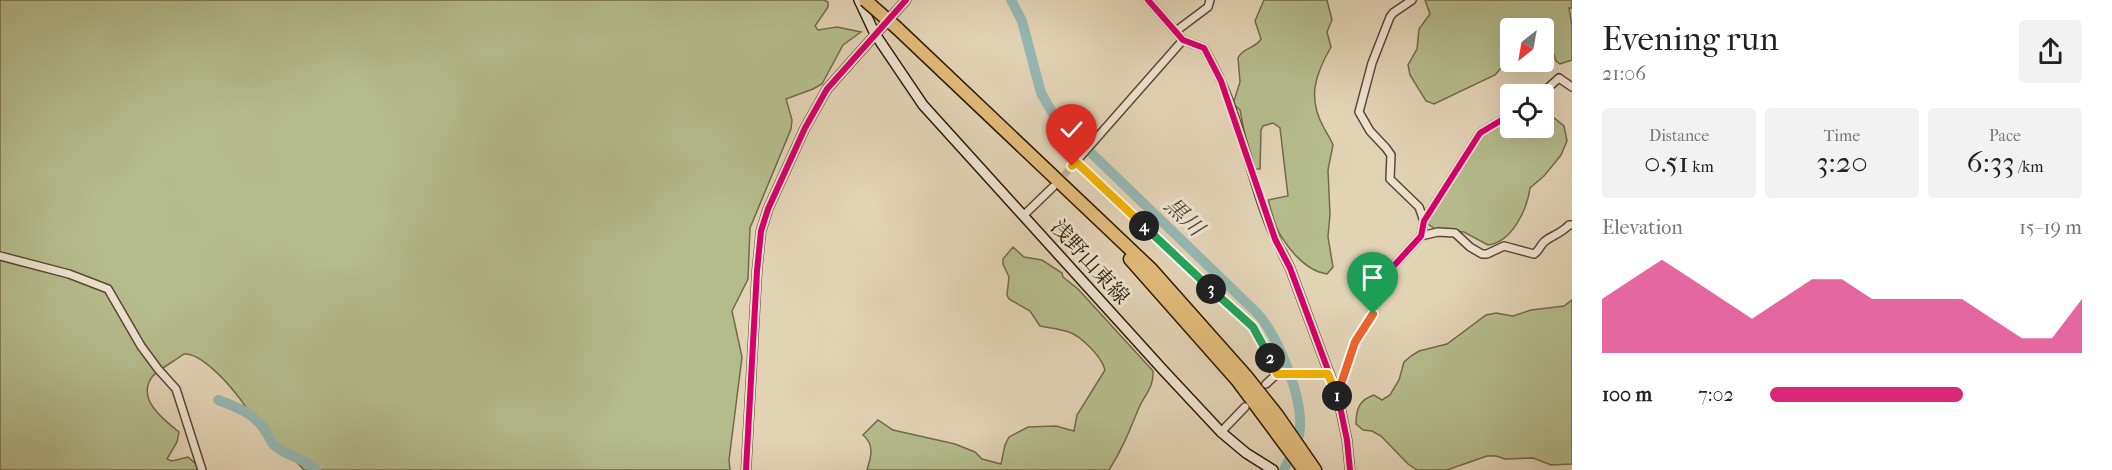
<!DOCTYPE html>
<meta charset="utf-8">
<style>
:root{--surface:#fff;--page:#f2f2f2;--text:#222;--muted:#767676;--accent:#db2777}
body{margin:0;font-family:"IM FELL French Canon","Noto Serif JP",serif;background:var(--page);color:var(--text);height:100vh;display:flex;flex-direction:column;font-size:22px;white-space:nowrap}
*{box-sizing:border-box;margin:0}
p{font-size:20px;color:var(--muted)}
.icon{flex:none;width:33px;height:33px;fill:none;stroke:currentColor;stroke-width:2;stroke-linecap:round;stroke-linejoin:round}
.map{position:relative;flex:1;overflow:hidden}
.panel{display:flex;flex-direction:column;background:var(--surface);width:540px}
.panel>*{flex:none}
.needle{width:39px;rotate:211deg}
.fabs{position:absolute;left:1500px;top:18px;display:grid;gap:12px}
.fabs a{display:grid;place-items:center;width:54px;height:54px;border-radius:6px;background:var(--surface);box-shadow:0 6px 24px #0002;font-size:30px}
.pin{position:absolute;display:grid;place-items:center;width:51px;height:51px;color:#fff;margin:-62px -26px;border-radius:50% 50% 50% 0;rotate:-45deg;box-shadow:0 0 6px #0007}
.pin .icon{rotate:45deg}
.km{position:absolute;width:30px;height:30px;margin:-15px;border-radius:50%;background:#222;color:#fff;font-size:16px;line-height:30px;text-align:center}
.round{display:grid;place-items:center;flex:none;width:63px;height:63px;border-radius:6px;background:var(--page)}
.summary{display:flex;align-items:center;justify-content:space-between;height:102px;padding:0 30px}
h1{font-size:33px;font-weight:600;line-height:45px}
.stats{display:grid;grid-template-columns:repeat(3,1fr);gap:9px;height:102px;padding:6px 30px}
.stats div{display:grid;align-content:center;border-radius:6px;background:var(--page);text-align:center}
.stats b{font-size:30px;font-weight:600}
.stats small{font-size:16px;font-weight:400}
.stats p{font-size:16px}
.chart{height:168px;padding:12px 30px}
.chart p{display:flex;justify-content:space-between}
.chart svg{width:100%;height:108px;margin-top:6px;fill:var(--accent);opacity:.7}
ul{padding:0 30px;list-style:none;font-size:20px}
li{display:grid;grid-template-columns:96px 72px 1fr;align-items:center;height:45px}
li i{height:15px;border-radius:8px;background:var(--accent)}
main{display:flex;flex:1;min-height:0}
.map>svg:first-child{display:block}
.green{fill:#b5bc8c;stroke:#726b46;stroke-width:1.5}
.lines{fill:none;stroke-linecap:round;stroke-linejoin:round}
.river{stroke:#95b7b2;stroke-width:10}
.minor-tunnel{stroke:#beae91;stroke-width:7;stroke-dasharray:7 3.5;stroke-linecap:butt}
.minor-casing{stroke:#5c482e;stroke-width:10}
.tertiary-casing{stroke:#5c482e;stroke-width:11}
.secondary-casing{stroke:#2f1a01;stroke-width:12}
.motorway-casing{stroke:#2f1a01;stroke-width:15}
.minor{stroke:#ece2cf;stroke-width:7}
.tertiary{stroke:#ece2cf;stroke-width:8}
.secondary{stroke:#ece2cf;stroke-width:9}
.motorway{stroke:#e1ba7a;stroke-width:12}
.motorway-bridge-casing{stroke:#2f1a01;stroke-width:15;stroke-linecap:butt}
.motorway-bridge{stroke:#e1ba7a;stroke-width:12}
.cycleway-casing{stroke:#ece2cf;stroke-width:10}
.cycleway{stroke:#d6006c;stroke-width:6}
.split-1-casing{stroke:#fff;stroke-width:12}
.split-2-casing{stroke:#fff;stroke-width:12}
.split-3-casing{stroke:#fff;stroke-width:12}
.split-4-casing{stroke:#fff;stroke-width:12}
.split-5-casing{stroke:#fff;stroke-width:12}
.split-1{stroke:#f0652b;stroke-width:8}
.split-2{stroke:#f5b400;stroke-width:8}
.split-3{stroke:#22a559;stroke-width:8}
.split-4{stroke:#22a559;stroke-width:8}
.split-5{stroke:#f5b400;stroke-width:8}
.labels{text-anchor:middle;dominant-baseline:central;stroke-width:6;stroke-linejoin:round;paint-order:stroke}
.street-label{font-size:21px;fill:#2f1a01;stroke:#ece2cf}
.water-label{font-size:22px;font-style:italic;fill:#4e4936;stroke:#ece2cf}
</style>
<main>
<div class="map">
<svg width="1572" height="470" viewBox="0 0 1572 470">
<rect width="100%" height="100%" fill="#e2d3b5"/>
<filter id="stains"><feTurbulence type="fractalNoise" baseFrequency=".00333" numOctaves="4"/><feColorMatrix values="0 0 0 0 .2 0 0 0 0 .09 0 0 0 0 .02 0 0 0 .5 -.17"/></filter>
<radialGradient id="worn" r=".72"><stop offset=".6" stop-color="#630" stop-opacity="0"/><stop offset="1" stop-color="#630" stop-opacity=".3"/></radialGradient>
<!-- green -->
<path class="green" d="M0 0H824L828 2V7L815 26 818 30 837 27 861 32 843 45 822 84 813 89 786 99 792 120 791 129 750 228 748 279 732 311 742 357 729 460 730 470H304C294 457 279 453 268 441 256 427 249 409 237 395 227 382 200 352 184 354 176 360 158 370 152 377 136 399 164 420 179 432L177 442 167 459 172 461 188 457 196 464 199 470H0Z
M1264 0H1327L1332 20 1327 32 1331 47C1315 75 1307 98 1324 128 1327 134 1331 139 1333 145L1328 170 1330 214 1328 237 1333 267 1327 274C1307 271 1291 252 1281 236 1274 226 1272 211 1268 200L1288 196 1280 128 1273 123 1263 126 1261 130 1260 169H1255L1251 166 1240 110 1233 104 1240 82 1238 58C1243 47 1255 49 1261 39L1255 21Z
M1425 0H1572V8H1569L1572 26V60L1560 64 1556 61 1549 39 1544 37V28H1510V58L1495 75 1434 104 1426 101 1410 75 1408 65 1417 49 1419 29 1430 14Z
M1544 106 1553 117 1564 126 1567 141 1561 155 1544 176 1530 188C1527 210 1512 242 1488 245L1464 232 1435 229 1428 224 1431 216 1454 182 1476 137 1510 117V128H1544Z
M1013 247 1024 257 1042 260 1062 273 1063 277 1078 289 1153 371C1154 388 1144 395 1138 410 1129 432 1122 450 1109 470H867C871 457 875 445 863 435L878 420 893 430 955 444 975 452 982 459 1001 464 1005 445 1009 437 1028 427 1056 426 1074 431 1077 415 1105 370C1102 357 1082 337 1069 332 1060 329 1050 328 1040 326L1030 311 1009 299 1007 295 1009 277 1003 264V259Z
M1572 300V464L1551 465 1533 458 1505 459 1496 456H1487L1447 470H1417L1408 464 1381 436 1372 431 1363 430 1356 424C1356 409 1359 400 1374 395L1382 400 1390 395 1399 380 1404 362 1411 356 1419 351 1447 344 1486 315 1496 313 1513 316 1531 310 1564 306Z"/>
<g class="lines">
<!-- river -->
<path class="river" d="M1011 0 1022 21 1041 93 1056 119 1256 312C1278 334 1306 404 1299 435 1296 447 1289 459 1284 470
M218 400C237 407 253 413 265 430 269 435 270 442 275 446 286 456 303 457 316 470"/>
<!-- minor-tunnel -->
<path class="minor-tunnel" d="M1057 183 1072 166"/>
<defs>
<path id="minor" d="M1148 0 1183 40 1204 48C1210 59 1216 70 1221 81 1246 136 1254 199 1282 252
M1412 0 1393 13 1390 17 1372 63 1359 112 1370 131 1386 148 1391 155 1390 179 1419 207 1424 221
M1176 31 1208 7 1210 0
M1541 94 1559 78 1572 87
M1076 162 1253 327 1277 374
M1072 166 1183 40
M1024 215 1053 187
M1421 236 1438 232 1455 233 1470 247 1482 254H1487L1504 246 1534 254C1540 250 1539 247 1544 242 1550 236 1561 234 1569 225H1572
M0 256 69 274 108 289 141 346 158 369 176 389 202 470
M1266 384 1277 374H1328
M1338 397 1355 342 1373 314 1378 296 1390 270 1421 236 1424 221 1480 133 1510 115
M1221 432 1245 407"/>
<path id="tertiary" d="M1282 252 1290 268 1338 397 1347 440 1350 470
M746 470 757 271 761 231 768 209 805 128 827 89 906 0"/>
<path id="secondary" d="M859 0 875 34 923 105 1164 371 1221 432 1246 453 1273 470"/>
<path id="motorway" d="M897 28 1151 269 1246 376 1277 415 1315 470
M1130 259 1237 380 1304 470"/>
</defs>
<!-- minor casing -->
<use href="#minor" class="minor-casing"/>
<!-- tertiary casing -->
<use href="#tertiary" class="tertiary-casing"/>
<!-- secondary casing -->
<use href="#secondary" class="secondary-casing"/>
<!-- motorway casing -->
<use href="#motorway" class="motorway-casing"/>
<!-- minor -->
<use href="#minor" class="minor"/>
<!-- tertiary -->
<use href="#tertiary" class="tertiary"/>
<!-- secondary -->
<use href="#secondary" class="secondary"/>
<!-- motorway -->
<use href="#motorway" class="motorway"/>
<defs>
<path id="motorway-bridge" d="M865 0 897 28"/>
</defs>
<!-- motorway-bridge casing -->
<use href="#motorway-bridge" class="motorway-bridge-casing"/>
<!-- motorway-bridge -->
<use href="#motorway-bridge" class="motorway-bridge"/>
<defs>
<path id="cycleway" d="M1148 0 1183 40 1204 48 1221 81 1275 239 1290 268 1338 397 1347 440 1350 470
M1338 397 1355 342 1373 314 1378 296 1390 270 1421 236 1424 221 1480 133 1510 115
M746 470 757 271 761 231 768 209 805 128 827 89 906 0"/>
</defs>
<!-- cycleway casing -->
<use href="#cycleway" class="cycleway-casing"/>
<!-- cycleway -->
<use href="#cycleway" class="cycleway"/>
</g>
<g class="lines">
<defs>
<path id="split-1" d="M1337 396 1355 342 1373 314"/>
<path id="split-2" d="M1270 358 1277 374H1328L1337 396"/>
<path id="split-3" d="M1211 289 1253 327 1270 358"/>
<path id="split-4" d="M1144 226 1211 289"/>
<path id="split-5" d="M1072 166 1076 162 1144 226"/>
</defs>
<!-- split-1 casing -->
<use href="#split-1" class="split-1-casing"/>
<!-- split-2 casing -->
<use href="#split-2" class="split-2-casing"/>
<!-- split-3 casing -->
<use href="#split-3" class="split-3-casing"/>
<!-- split-4 casing -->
<use href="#split-4" class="split-4-casing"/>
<!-- split-5 casing -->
<use href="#split-5" class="split-5-casing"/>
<!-- split-1 -->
<use href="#split-1" class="split-1"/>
<!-- split-2 -->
<use href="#split-2" class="split-2"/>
<!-- split-3 -->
<use href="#split-3" class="split-3"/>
<!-- split-4 -->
<use href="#split-4" class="split-4"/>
<!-- split-5 -->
<use href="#split-5" class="split-5"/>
</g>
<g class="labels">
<!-- street labels -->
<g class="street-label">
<text transform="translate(1090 262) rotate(48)">浅野山東線</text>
</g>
<!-- water labels -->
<g class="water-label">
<text transform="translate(1184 217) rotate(44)">黒川</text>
</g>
</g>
<rect width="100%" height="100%" filter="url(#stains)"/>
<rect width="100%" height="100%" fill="url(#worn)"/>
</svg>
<div class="fabs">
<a><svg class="needle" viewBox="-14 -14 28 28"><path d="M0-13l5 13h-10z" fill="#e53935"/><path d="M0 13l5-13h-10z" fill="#767676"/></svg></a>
<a><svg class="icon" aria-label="locate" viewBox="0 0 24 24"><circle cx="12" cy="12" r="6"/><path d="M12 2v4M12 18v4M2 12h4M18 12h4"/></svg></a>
</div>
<div class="pin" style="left:1373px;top:314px;background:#1e9e55"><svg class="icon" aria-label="arrive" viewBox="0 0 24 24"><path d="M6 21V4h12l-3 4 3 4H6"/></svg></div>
<div class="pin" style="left:1072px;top:166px;background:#d93025"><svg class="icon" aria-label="check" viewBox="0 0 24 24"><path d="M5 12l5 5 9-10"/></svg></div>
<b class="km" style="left:1337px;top:396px">1</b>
<b class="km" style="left:1270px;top:358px">2</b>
<b class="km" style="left:1211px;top:289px">3</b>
<b class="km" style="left:1144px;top:226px">4</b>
</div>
<section class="panel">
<div class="summary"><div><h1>Evening run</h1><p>21:06</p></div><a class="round"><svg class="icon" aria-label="share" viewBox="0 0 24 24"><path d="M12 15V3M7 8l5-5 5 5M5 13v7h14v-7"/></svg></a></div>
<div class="stats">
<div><p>Distance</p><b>0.51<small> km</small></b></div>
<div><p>Time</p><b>3:20</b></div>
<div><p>Pace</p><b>6:33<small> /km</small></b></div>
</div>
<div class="chart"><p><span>Elevation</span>15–19 m</p>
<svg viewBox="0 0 160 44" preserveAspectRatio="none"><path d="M0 44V22L10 14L20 6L30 14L40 22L50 30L60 22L70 14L80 14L90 22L100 22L110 22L120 22L130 30L140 38L150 38L160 22V44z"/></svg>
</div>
<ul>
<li><b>100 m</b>7:02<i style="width:62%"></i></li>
</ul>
</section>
</main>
